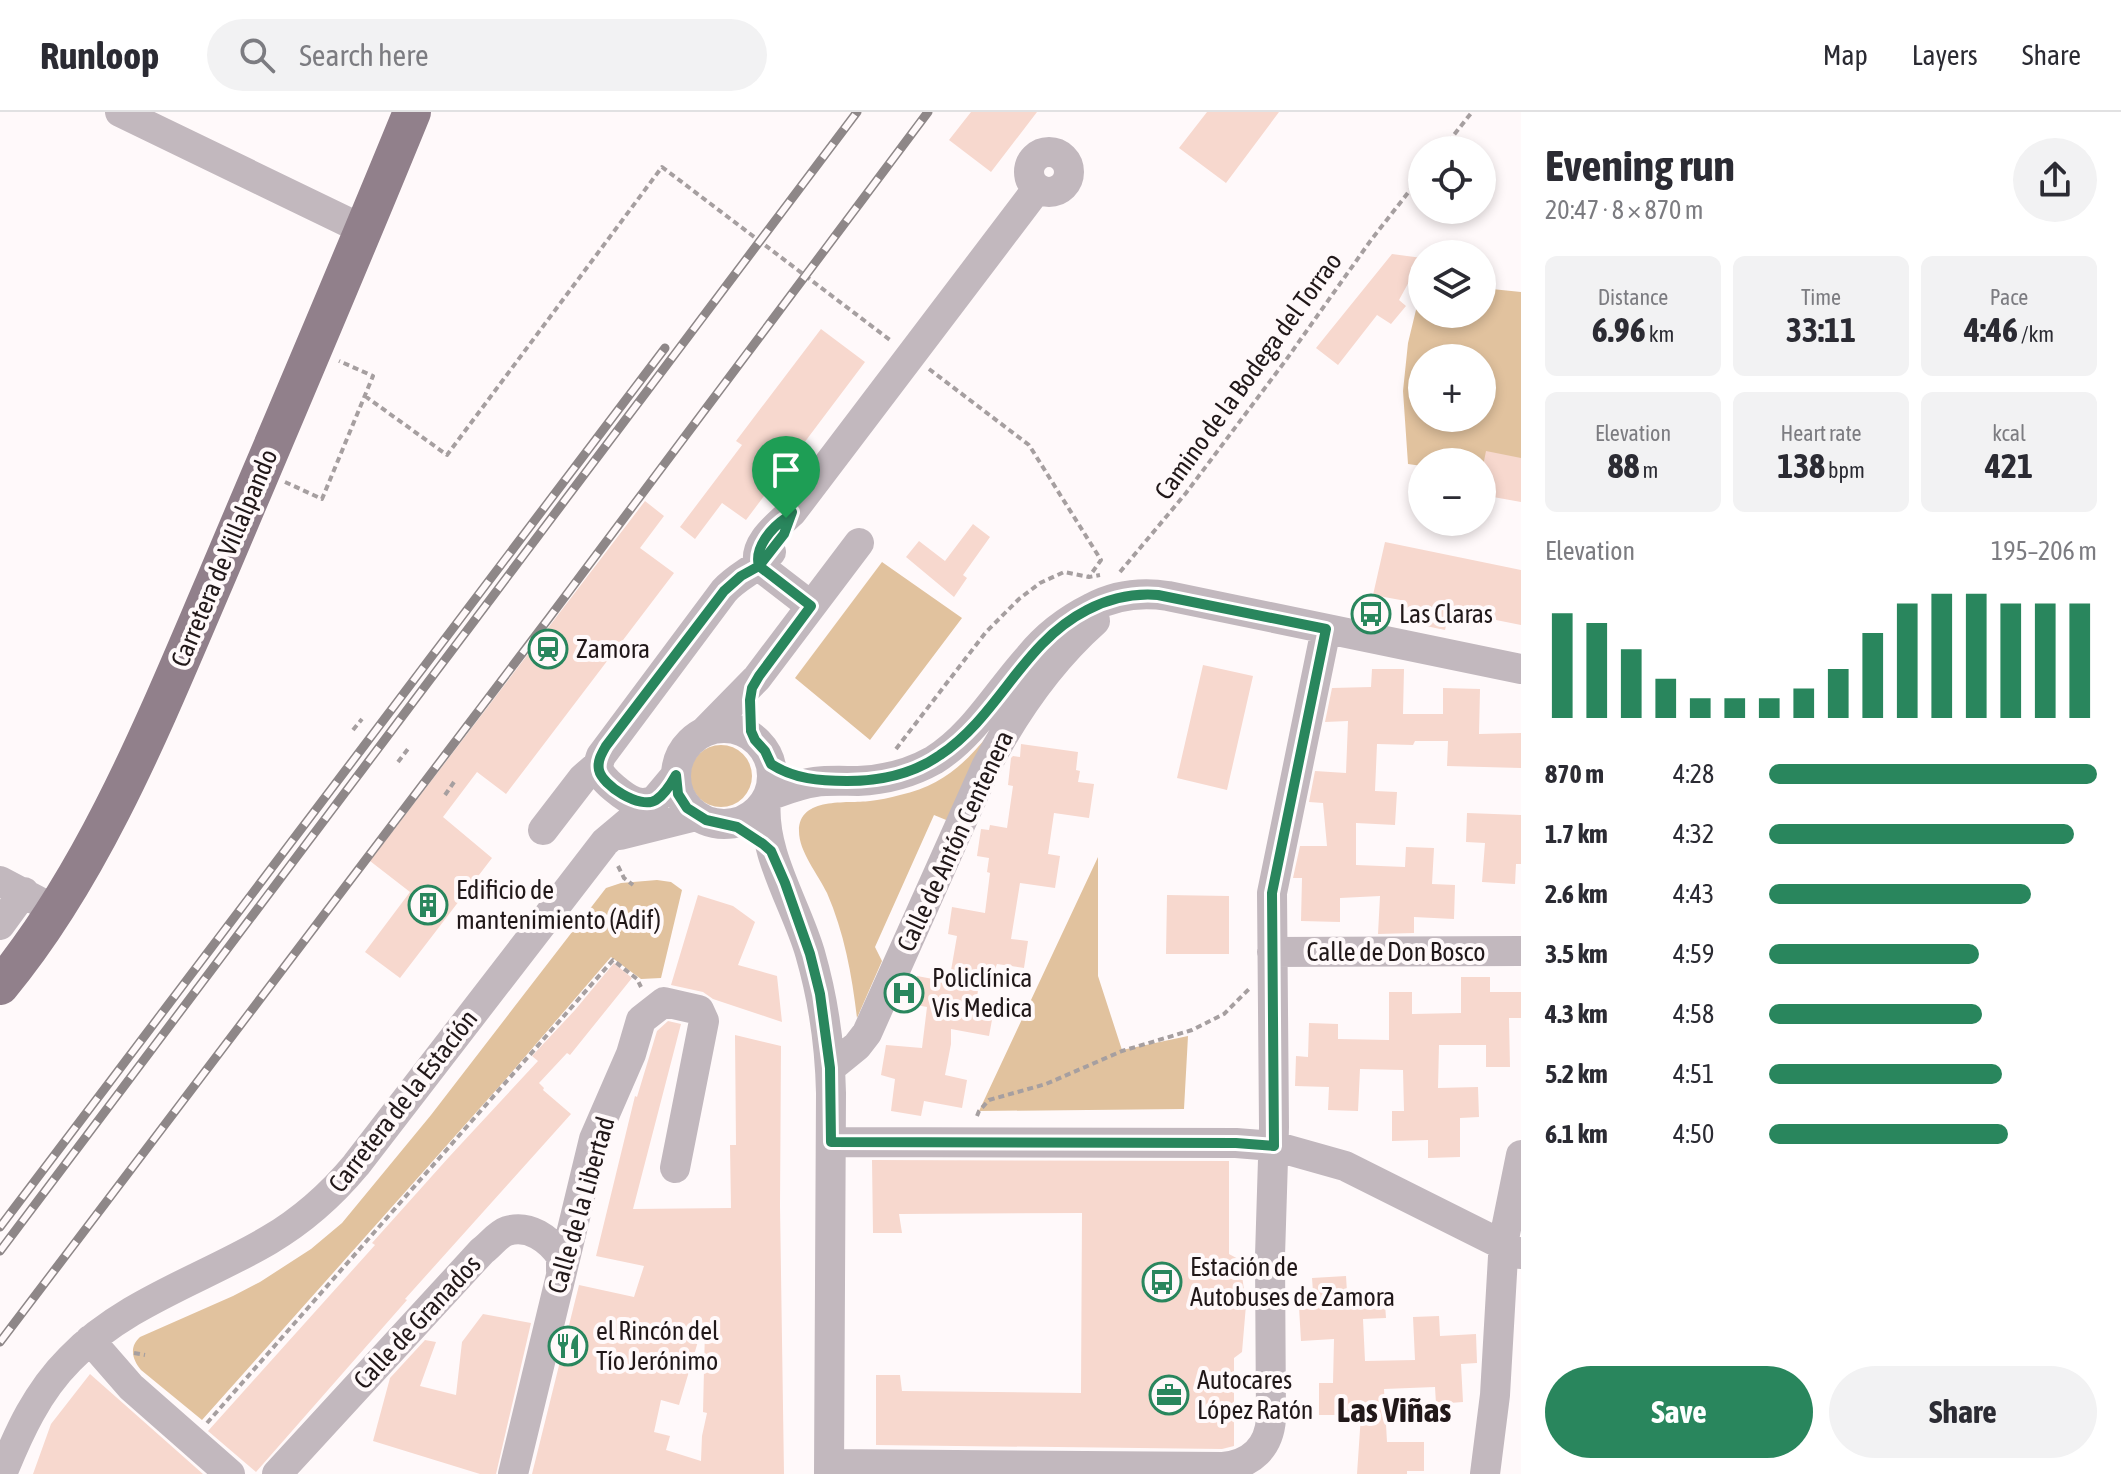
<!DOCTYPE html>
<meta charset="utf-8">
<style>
:root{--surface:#fff;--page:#f2f2f3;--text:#2b2b33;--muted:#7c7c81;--line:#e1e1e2;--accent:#29865d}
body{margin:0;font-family:"Asap Condensed",sans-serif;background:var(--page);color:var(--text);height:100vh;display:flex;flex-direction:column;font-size:30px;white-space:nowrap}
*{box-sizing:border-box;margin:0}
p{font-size:26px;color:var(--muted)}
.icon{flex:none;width:44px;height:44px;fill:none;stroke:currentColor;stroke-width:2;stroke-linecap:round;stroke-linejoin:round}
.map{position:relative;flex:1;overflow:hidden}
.details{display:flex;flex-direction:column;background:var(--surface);width:600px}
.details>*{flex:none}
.fabs{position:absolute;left:1408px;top:24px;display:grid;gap:16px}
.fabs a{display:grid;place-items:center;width:88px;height:88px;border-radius:50%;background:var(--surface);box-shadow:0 4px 12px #0003;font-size:40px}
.pin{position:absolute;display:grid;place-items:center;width:68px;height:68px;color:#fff;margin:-82px -34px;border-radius:50% 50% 50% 0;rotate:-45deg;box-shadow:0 0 8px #0007}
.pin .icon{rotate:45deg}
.round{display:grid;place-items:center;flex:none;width:84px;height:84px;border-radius:42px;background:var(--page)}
.overview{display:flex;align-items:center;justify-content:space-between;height:136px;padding:0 24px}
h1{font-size:44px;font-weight:700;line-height:60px}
.metrics{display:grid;grid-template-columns:repeat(3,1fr);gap:12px;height:136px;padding:8px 24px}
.metrics div{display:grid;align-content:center;border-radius:12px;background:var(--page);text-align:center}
.metrics b{font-size:34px;font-weight:700}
.metrics small{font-size:22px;font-weight:400}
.metrics p{font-size:22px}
.chart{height:224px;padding:16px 24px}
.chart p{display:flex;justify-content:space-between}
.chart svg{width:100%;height:144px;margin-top:8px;stroke:var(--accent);stroke-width:6}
.button{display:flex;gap:16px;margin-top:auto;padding:16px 24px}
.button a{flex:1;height:92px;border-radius:48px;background:var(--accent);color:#fff;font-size:32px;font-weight:700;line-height:92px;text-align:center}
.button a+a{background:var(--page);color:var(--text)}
ul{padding:0 24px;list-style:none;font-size:26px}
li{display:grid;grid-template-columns:128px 96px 1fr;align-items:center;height:60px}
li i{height:20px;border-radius:10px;background:var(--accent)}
header{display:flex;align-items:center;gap:48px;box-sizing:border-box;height:112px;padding:0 40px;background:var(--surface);border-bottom:2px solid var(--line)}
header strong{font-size:38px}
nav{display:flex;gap:44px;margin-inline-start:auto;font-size:28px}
.search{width:560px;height:72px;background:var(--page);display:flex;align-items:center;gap:20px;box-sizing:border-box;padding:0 28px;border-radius:44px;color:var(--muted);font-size:30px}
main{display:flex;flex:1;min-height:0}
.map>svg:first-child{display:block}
.green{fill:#e1c29e;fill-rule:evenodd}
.building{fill:#f7d8ce;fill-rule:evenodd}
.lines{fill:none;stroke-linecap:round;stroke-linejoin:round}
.path{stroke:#a69fa0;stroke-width:4;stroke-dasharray:6 4;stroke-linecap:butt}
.minor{stroke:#c2b8be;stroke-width:30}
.major{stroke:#91808b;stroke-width:38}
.rail-casing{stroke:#8e8788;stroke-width:9}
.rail{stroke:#fff9fa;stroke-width:6;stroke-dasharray:18;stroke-linecap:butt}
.route-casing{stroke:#fff;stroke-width:16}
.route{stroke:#29865d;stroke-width:10}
.labels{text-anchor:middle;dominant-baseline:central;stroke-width:8;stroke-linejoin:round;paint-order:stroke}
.street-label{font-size:26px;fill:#211819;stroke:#fff9fa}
.poi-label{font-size:26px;fill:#211819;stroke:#fff9fa;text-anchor:start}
.district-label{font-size:34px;font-weight:bold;fill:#211819;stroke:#fff9fa}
</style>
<header>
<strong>Runloop</strong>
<div class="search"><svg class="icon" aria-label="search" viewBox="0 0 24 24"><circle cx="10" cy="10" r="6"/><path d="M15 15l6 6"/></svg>Search here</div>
<nav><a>Map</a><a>Layers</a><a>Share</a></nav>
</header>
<main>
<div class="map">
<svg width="1521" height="1362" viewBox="0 0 1521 1362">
<rect width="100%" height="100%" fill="#fff9fa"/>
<!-- green -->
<path class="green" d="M1422 173V202H1482V176L1521 180V346L1482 359V350H1422V354L1408 352 1403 279 1408 231ZM1422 246H1482V306H1422Z
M882 450 962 506 870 628 795 566Z
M1015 588 951 710 934 703 875 835 882 849 857 906C852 863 844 820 827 781 818 762 799 740 799 719 799 684 847 692 870 689 879 688 890 686 900 683 958 670 981 632 1015 588Z
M690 664a31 31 0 1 1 62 0a31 31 0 1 1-62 0Z
M1098 745V864L1122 938 1188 924 1184 997 979 999Z
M657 768 671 770 682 778 661 866 641 867 611 845 505 968 202 1308 141 1258C132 1247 129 1235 140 1225L233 1184 260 1170 311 1137 342 1111 431 1003 606 776 621 771Z"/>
<!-- building -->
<path class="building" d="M971 0H1037L991 60 949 28Z
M1207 0H1279L1226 71 1179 36Z
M1392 142 1422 146 1399 188 1406 194 1391 212 1377 203 1338 253 1316 236Z
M821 217 865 250 746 408 722 391 695 427 680 415 742 333 736 329Z
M1486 339 1521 346V390L1482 383V359Z
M645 389 664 404 640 436 674 461 506 682 477 660 443 705 492 746 400 866 365 840 410 780 370 749Z
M973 412 990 425 963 463 967 466 954 485 906 445 919 429 945 449Z
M1385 430 1521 458V513L1496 508 1495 510 1449 501 1445 518 1402 509 1406 489 1373 483Z
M1203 553 1253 564 1227 678 1177 666Z
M1372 557H1404L1403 602H1443V576L1480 577 1479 622 1521 621V656L1447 654 1448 629H1415L1413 633 1377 632 1375 679 1397 680 1395 713 1356 711V753L1405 755 1406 735 1434 736 1432 772 1455 773 1454 807 1414 805V821L1378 822 1380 784 1340 786V810L1301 809 1302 766H1293L1300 734H1327L1323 691 1309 690 1315 659 1346 661 1348 609 1325 610 1332 576 1371 575Z
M1021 632 1078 640 1076 658 1080 659 1078 670 1094 672 1089 706 1054 701 1048 742 1060 744 1055 776 1020 771 1011 827 1028 829 1024 856 997 852 995 857 985 855 983 863 980 862 976 894 994 897 989 924 951 917V932L945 963 967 968 962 996 924 989 921 1004 891 999 895 967 881 963 886 933 922 936 927 895 911 892 917 864 949 870 957 824 948 822 952 795 985 801 990 761 987 760 989 746 977 744 981 717 989 718 990 713 1007 716 1013 674 1008 673 1011 646 1013 644 1020 645Z
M1467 701 1521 703V752H1516L1515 772 1482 770 1485 731 1466 730Z
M698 783 733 794 755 810 738 853 777 864 782 910 713 887 703 880 671 873Z
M1167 783 1229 784V842H1166Z
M614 851 632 866 570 943 567 941 539 971 544 976 543 978 571 1002 405 1187 407 1188 256 1360 208 1319 375 1133 372 1131 449 1045 538 949 532 944 575 898Z
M1461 865H1490V880H1521V906H1509L1510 955H1486V933H1439L1438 976 1478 975 1479 1005 1460 1006V1045L1428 1046V1028L1392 1029V999H1404L1403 958 1360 957 1358 999 1328 998 1329 975 1295 974 1296 944 1308 945 1309 911 1338 912V927L1389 928V880H1412V902L1461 901Z
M668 909 681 912 633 1097 731 1096 730 1033H736L735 923 781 934 780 1094 784 1362H532L579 1173 634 1185 644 1154 596 1144 635 984 637 985 657 919ZM702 1216H705L703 1300 707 1301 702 1324 701 1349 666 1338 670 1324 654 1320 661 1288 679 1293Z
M872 1048 1229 1049V1142L1240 1148 1246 1193 1242 1240 1234 1246V1334L1222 1337 876 1333V1263H900L902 1279 1081 1281 1082 1101 899 1102 902 1121H873Z
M1346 1164 1347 1180 1384 1178 1386 1206 1363 1207 1365 1249 1415 1248 1413 1205 1439 1204 1440 1224 1476 1222 1477 1251 1461 1252 1463 1290 1436 1292 1435 1275 1384 1277 1387 1330H1424V1359H1407V1362H1357L1361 1303H1319V1271H1333L1334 1227 1301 1229 1299 1195 1314 1194 1312 1166Z
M483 1202 531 1211 496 1362H480L373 1329 390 1266 425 1228 436 1230 420 1274 456 1283 462 1230Z
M90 1262 116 1285 203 1362H33L51 1312Z"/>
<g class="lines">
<!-- path -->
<path class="path" d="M1442 38 1472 0
M929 257 1029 333 1101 448 1089 465
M365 284 447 343 662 55 890 228
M285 370 322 387 373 264 339 249
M1120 460 1186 381 1286 248 1371 128 1422 63
M353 618 362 607
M896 637 986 520 1019 487 1040 471 1064 460 1089 465 1100 463
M398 650 408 637
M445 683 454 670
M618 754 624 766 633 773
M977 1004 979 999 989 988 1046 972 1122 939 1192 918 1224 902 1249 877
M134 1241 145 1243
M207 1311 613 848 637 867 641 875"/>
<!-- minor -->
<path class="minor" d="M120 0 364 118
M1029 60a20 20 0 1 1 40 0a20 20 0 1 1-40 0Z
M811 494 759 454C752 432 778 413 792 400L1037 77
M676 664a48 48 0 1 1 96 0a48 48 0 1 1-96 0Z
M706 618 757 566 859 431
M768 684C783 679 799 672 815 670 829 668 844 669 858 669 884 668 911 661 934 648 974 623 998 579 1029 545 1046 524 1067 508 1091 496 1115 483 1141 480 1168 484L1521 557
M655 688C649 691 643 692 636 690 626 687 600 667 598 656 598 652 600 647 601 644L724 479C738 463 758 457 771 440
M766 689C761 740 796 793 810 841 823 886 830 935 831 981L829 1362
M543 718 583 666 598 653
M620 723 696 704
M0 769 55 798
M0 813 24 780
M1272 840 1521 839
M830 956 857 934 867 921 986 655C1014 601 1049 550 1095 509
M831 1030 1236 1031 1274 1034 1345 1054 1521 1142
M90 1228 131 1275 230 1362
M829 1352 1223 1355C1252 1352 1269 1335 1271 1307L1270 1144 1274 1015 1272 781 1326 517
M2 1362C19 1320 37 1280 70 1247 124 1191 203 1167 269 1128 303 1108 331 1083 356 1053L605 730 655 688 676 663
M277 1362 482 1139C489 1134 498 1122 507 1119 529 1112 549 1127 561 1144V1159
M513 1362 594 1027 631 942 641 908 664 890 699 898 704 909 675 1056
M1485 1362 1495 1283 1504 1127 1521 1043"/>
<!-- major -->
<path class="major" d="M0 874C95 760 157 604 215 469 281 313 348 157 412 0"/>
<defs>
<path id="rail" d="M0 1115 665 236
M0 1139 857 0
M0 1230 549 506 928 0"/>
</defs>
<!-- rail casing -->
<use href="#rail" class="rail-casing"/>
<!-- rail -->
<use href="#rail" class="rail"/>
</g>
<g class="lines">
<defs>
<path id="route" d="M786 406C771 416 754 436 759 454L741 464 724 479 606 634C602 641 597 649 599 658 602 673 640 698 656 688 664 683 671 672 676 663L678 682 687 696 706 708 737 715 763 732 771 739 785 771 810 842 820 882 830 956 831 1030 1236 1031 1274 1034 1272 781 1326 517 1158 483C1133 481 1110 486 1087 498 1022 531 999 604 940 643 913 662 880 669 847 669 820 669 794 667 771 652L765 639 755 628 751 619 750 588 752 576 759 564 811 494 759 454 784 422 792 400 786 406"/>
</defs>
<!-- route casing -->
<use href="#route" class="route-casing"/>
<!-- route -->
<use href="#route" class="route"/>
</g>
<!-- icons -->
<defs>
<symbol id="bus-ring" viewBox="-11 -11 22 22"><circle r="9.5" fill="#fff9fa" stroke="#29865d" stroke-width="1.5"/><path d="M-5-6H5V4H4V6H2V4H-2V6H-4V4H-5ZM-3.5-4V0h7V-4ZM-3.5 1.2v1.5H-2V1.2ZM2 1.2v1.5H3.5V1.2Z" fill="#29865d"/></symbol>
<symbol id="station-ring" viewBox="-11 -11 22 22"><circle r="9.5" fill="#fff9fa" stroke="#29865d" stroke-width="1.5"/><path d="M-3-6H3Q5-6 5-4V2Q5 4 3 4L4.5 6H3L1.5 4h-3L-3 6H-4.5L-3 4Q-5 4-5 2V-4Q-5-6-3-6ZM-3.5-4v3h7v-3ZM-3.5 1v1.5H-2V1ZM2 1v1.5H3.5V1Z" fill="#29865d"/></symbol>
<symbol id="building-ring" viewBox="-11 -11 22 22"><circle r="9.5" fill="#fff9fa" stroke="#29865d" stroke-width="1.5"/><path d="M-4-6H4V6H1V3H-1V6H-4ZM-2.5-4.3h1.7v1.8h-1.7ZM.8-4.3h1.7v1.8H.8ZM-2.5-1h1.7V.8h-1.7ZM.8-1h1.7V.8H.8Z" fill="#29865d"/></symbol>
<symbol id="hospital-ring" viewBox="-11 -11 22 22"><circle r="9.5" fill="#fff9fa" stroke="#29865d" stroke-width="1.5"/><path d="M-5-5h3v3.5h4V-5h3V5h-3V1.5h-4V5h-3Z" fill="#29865d"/></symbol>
<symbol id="restaurant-ring" viewBox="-11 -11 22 22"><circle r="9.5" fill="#fff9fa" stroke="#29865d" stroke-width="1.5"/><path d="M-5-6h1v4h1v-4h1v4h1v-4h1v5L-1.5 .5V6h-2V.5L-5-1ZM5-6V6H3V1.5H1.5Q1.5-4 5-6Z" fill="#29865d"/></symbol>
<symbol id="office-ring" viewBox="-11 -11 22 22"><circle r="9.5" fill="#fff9fa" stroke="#29865d" stroke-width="1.5"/><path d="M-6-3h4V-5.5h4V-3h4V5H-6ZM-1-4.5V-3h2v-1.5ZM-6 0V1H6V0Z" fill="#29865d"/></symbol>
</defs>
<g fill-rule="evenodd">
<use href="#bus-ring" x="1349" y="480" width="44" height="44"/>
<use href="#station-ring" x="526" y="515" width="44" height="44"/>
<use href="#building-ring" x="406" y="771" width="44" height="44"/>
<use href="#hospital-ring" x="882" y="859" width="44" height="44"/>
<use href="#bus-ring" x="1140" y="1148" width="44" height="44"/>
<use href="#restaurant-ring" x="546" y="1212" width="44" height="44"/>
<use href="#office-ring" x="1147" y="1261" width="44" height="44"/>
</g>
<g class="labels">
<!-- street labels -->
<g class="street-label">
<text transform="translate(1248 264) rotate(-54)">Camino de la Bodega del Torrao</text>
<text transform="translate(224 446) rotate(-67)">Carretera de Villalpando</text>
<text transform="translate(955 729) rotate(-65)">Calle de Antón Centenera</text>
<text x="1396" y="840">Calle de Don Bosco</text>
<text transform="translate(403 989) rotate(-52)">Carretera de la Estación</text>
<text transform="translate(581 1093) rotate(-74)">Calle de la Libertad</text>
<text transform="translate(417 1210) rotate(-47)">Calle de Granados</text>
</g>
<!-- poi labels -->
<g class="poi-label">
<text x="1399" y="502">Las Claras</text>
<text x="576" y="537">Zamora</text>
<text x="456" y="778">Edificio de<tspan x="456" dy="30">mantenimiento (Adif)</tspan></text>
<text x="932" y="866">Policlínica<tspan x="932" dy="30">Vis Medica</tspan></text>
<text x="1190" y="1155">Estación de<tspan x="1190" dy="30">Autobuses de Zamora</tspan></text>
<text x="596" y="1219">el Rincón del<tspan x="596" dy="30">Tío Jerónimo</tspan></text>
<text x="1197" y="1268">Autocares<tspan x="1197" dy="30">López Ratón</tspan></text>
</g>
<!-- district labels -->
<g class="district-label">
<text x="1394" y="1297">Las Viñas</text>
</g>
</g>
</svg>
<div class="fabs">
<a><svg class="icon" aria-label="locate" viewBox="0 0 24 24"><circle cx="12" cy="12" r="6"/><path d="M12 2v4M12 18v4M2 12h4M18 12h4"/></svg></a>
<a><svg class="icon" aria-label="layers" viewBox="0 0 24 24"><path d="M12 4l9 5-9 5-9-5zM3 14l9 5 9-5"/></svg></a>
<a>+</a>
<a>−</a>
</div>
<div class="pin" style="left:786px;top:406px;background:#1e9e55"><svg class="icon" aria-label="arrive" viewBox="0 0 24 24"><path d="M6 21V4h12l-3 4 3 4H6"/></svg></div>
</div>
<section class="details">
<div class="overview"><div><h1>Evening run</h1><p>20:47 · 8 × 870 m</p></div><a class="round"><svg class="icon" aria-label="share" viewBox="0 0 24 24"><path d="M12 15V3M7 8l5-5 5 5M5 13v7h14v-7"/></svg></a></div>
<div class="metrics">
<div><p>Distance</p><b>6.96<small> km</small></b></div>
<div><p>Time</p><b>33:11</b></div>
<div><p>Pace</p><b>4:46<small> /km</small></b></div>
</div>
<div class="metrics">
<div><p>Elevation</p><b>88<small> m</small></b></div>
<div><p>Heart rate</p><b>138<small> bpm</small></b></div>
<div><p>kcal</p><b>421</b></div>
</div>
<div class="chart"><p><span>Elevation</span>195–206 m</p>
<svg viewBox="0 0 160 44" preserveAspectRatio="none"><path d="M5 44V12M15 44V15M25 44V23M35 44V32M45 44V38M55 44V38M65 44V38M75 44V35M85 44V29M95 44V18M105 44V9M115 44V6M125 44V6M135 44V9M145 44V9M155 44V9"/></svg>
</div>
<ul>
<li><b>870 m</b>4:28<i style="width:100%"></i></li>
<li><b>1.7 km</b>4:32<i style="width:93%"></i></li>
<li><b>2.6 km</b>4:43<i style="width:80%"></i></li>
<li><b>3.5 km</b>4:59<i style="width:64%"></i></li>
<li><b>4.3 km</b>4:58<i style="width:65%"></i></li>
<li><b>5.2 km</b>4:51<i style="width:71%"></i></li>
<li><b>6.1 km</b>4:50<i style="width:73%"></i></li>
</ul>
<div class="button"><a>Save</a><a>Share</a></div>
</section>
</main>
